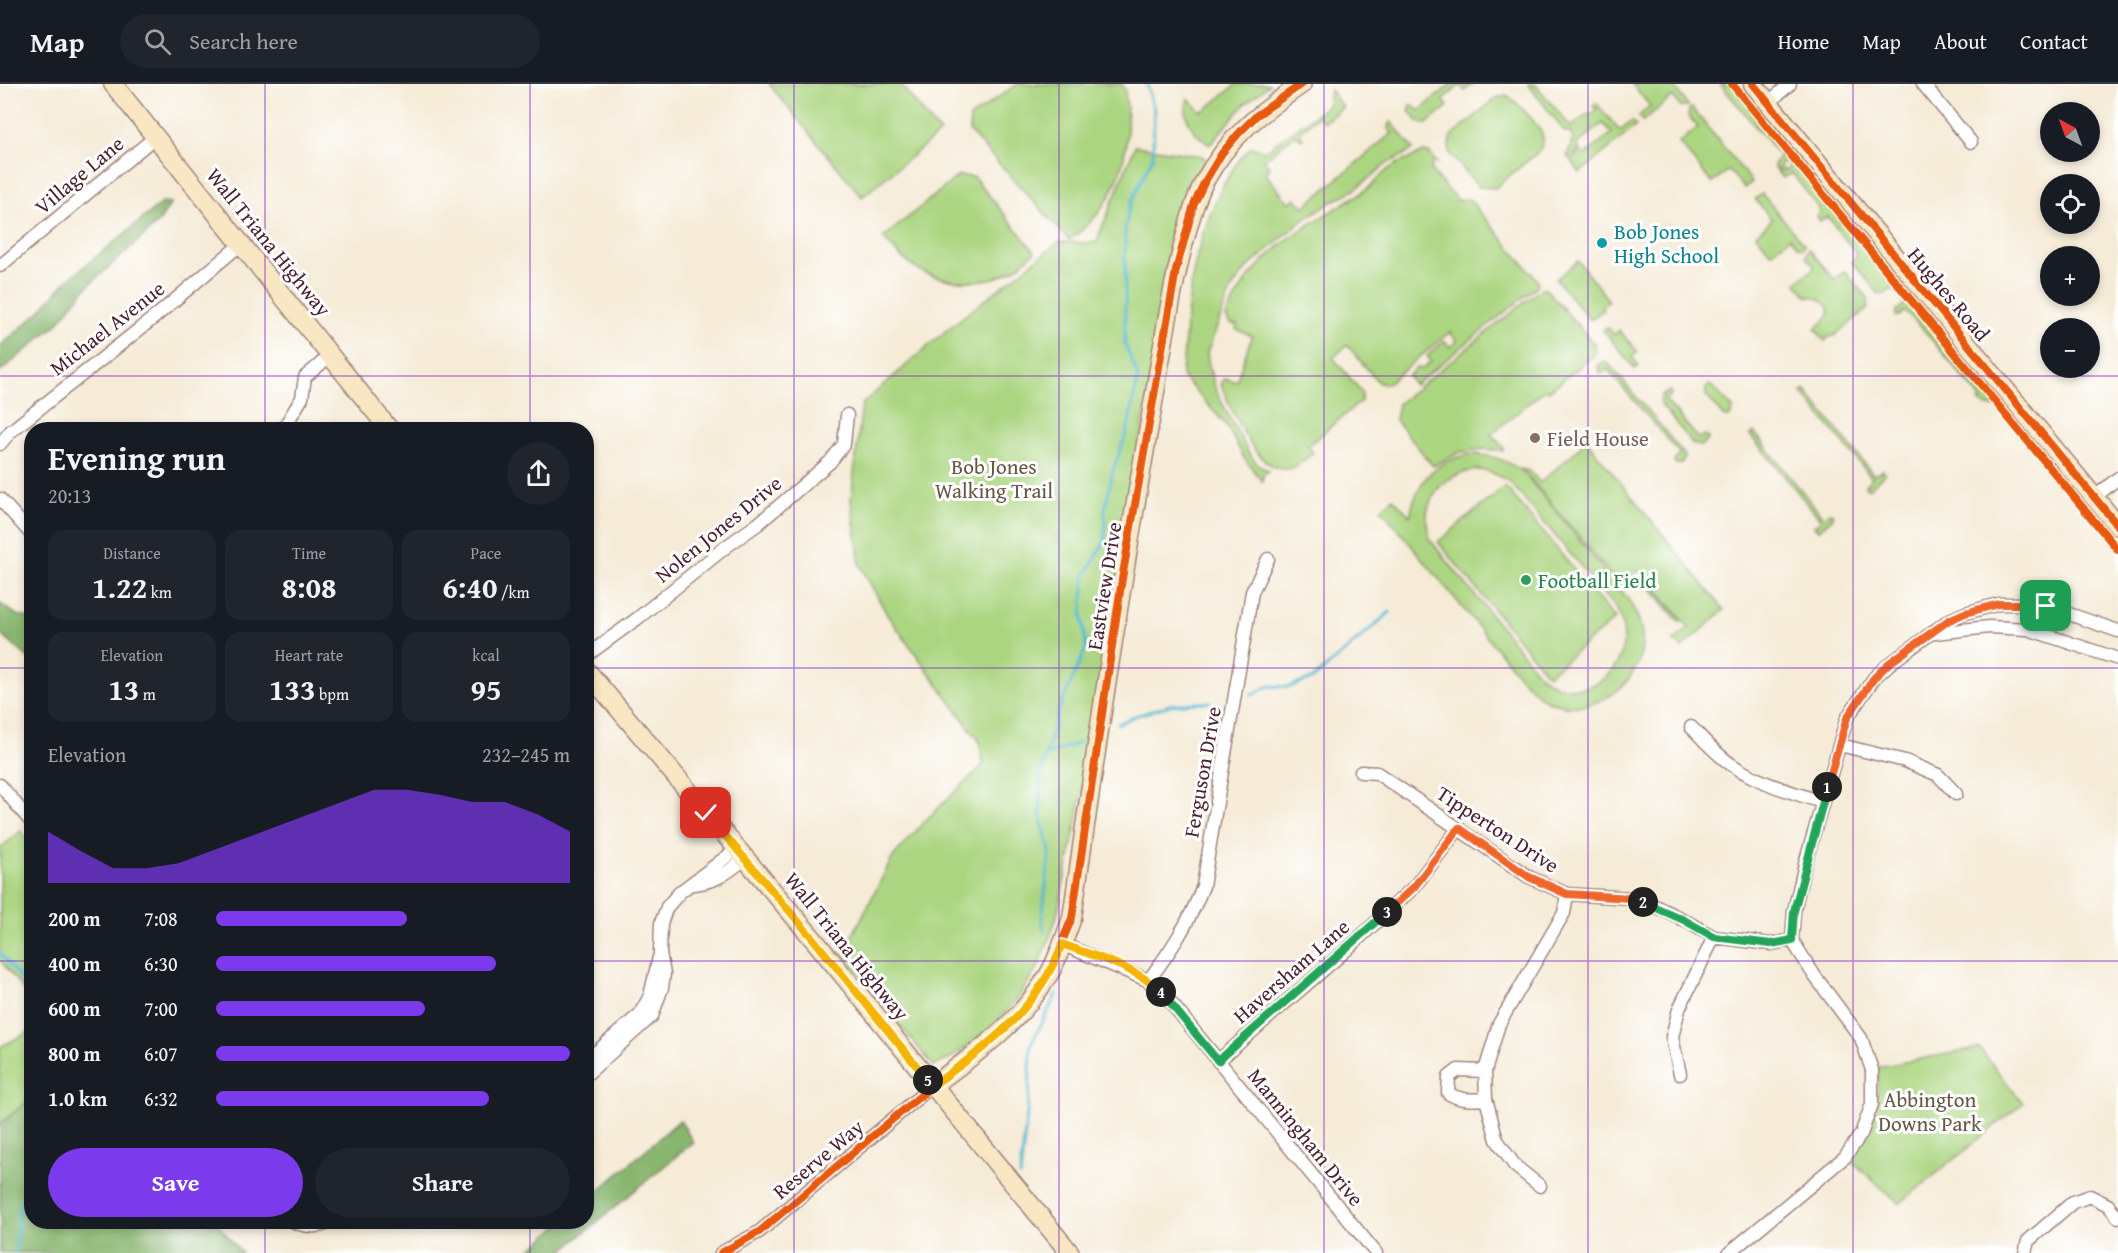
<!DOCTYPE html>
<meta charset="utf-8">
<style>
:root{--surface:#171b24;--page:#20242c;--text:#f1f3f6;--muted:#9ea1a6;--line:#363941;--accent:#7c3aed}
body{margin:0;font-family:"Gentium Book Plus",serif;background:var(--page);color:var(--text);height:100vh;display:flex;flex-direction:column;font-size:22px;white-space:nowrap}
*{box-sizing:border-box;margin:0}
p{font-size:20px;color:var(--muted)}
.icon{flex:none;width:33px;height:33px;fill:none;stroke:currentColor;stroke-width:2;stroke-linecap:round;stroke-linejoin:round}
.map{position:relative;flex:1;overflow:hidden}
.panel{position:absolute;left:24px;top:338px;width:570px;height:807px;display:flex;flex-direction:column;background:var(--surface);border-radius:24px;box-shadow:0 3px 9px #0003}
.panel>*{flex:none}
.needle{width:39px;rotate:319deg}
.controls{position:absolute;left:2040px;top:18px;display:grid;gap:12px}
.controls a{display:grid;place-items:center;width:60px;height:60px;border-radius:50%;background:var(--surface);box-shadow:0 3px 9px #0003;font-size:30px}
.pin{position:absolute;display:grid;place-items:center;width:51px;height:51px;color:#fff;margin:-26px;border-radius:12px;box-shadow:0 3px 9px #0006}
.km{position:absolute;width:30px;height:30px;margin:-15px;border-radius:50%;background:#222;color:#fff;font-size:16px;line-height:30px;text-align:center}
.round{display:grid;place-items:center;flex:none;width:63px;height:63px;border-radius:32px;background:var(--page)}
.summary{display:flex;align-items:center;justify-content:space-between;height:102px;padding:0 24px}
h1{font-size:33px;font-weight:700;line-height:45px}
.stats{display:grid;grid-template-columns:repeat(3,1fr);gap:9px;height:102px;padding:6px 24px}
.stats div{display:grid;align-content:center;border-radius:15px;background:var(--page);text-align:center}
.stats b{font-size:30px;font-weight:700}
.stats small{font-size:16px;font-weight:400}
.stats p{font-size:16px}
.chart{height:168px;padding:12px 24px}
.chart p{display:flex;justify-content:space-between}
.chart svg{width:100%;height:108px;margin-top:6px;fill:var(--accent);opacity:.7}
.cta{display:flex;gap:12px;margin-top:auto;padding:12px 24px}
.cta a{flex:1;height:69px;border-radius:36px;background:var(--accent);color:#fff;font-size:24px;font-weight:700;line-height:69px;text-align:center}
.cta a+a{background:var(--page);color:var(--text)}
ul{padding:0 24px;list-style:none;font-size:20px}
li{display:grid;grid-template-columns:96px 72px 1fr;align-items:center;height:45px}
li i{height:15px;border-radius:8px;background:var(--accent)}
header{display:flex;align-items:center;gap:36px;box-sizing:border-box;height:84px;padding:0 30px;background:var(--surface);border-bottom:2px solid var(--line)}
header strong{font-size:28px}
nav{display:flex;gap:33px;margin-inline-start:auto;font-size:21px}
.search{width:420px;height:54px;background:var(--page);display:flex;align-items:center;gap:15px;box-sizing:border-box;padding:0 21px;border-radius:33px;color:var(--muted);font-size:22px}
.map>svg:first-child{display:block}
.green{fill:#abd580;stroke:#7a7a56;stroke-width:1.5;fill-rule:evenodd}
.forest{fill:#88b66e;stroke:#696a4c;stroke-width:1.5}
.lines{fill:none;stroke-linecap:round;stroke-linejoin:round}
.stream{stroke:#51b8cf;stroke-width:3}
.street-casing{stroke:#a08581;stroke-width:15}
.secondary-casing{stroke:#a08581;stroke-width:21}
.street{stroke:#fff;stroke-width:12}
.secondary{stroke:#f9e7c3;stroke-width:18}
.cycleway-casing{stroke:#fff;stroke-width:11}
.cycleway{stroke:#e8590c;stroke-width:8}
.split-1-casing{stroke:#fff;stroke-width:12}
.split-2-casing{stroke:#fff;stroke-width:12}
.split-3-casing{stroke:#fff;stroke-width:12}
.split-4-casing{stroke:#fff;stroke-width:12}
.split-5-casing{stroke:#fff;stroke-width:12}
.split-6-casing{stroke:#fff;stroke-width:12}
.split-1{stroke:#f0652b;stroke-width:8}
.split-2{stroke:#22a559;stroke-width:8}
.split-3{stroke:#f0652b;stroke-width:8}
.split-4{stroke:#22a559;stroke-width:8}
.split-5{stroke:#f5b400;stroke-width:8}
.split-6{stroke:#f5b400;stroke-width:8}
.grid{fill:none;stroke:#7b2cbf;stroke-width:1.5;stroke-opacity:0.55}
.culture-dot{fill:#0f9aa8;stroke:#fff;stroke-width:2}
.education-dot{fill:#8d6e63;stroke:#fff;stroke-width:2}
.leisure-dot{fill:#2e9e5b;stroke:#fff;stroke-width:2}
.labels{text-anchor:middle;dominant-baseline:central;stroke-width:6;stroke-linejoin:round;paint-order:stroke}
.street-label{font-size:21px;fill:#4a1f2b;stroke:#fff}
.culture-label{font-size:21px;fill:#0d838f;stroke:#fff;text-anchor:start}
.education-label{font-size:21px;fill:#785e54;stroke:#fff;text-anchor:start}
.park-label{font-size:21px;fill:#675644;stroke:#fff}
.leisure-label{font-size:21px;fill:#27864d;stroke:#fff;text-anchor:start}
</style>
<header>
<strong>Map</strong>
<div class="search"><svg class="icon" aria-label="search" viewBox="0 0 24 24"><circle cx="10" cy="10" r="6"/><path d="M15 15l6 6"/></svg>Search here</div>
<nav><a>Home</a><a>Map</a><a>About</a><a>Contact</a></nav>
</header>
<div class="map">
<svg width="2118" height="1169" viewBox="0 0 2118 1169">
<rect width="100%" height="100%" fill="#fff"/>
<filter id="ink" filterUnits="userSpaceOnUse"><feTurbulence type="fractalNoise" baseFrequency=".0167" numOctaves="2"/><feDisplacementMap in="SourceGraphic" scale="12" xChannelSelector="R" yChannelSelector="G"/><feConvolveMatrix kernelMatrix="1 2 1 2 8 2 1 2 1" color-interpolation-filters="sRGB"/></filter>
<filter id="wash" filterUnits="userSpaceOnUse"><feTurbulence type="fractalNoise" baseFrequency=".008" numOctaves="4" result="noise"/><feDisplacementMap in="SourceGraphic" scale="24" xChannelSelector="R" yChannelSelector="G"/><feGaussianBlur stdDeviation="1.35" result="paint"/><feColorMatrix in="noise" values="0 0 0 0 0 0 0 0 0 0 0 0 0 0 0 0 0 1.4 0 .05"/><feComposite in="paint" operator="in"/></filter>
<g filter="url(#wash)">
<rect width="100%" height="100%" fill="#f5ebd7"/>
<!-- green -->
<path class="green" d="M769 0H900L940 49 862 113Z
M1017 0H1122L1125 6C1133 66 1121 120 1069 156L969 47 970 34Z
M1237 0H1270L1245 20 1210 60C1193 51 1181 33 1188 14L1200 27 1205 26Z
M1451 0H1473L1465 7 1460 1 1443 16 1448 22 1427 40 1420 39 1409 27 1411 21H1413L1419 27Z
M1528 0H1535L1571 43 1589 29 1591 31 1597 25 1592 22 1596 19 1620 47 1632 37 1636 42 1580 89 1571 77 1581 68 1585 71 1612 49 1603 39 1577 61 1580 66 1569 75 1567 72 1573 55 1570 48H1565Z
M1632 0H1672L1688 21V23H1681L1672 13 1643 37 1639 32 1650 22Z
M1720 0H1739L1791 63 1811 96 1896 199 1893 207 1891 205C1886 210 1884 212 1878 209L1852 178 1857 171 1828 133 1820 137 1817 133 1820 126 1792 89 1782 94 1778 89 1782 86H1788V78L1781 79V83L1777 87 1774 84V79L1781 73Z
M1330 6 1343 23 1324 38 1318 32 1299 49 1303 54 1302 56 1295 51 1264 76 1270 83 1265 89 1289 119 1295 114 1304 123 1392 49 1388 43 1391 38 1413 64 1411 67 1388 79 1354 106 1326 121 1298 140 1246 185 1231 206 1207 269 1209 283 1216 307 1248 368 1257 380 1269 387 1264 389 1262 397 1244 374 1227 342 1182 292C1187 225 1189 175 1218 112 1227 94 1236 77 1251 63L1265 67 1323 25 1328 20Z
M1506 11C1515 16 1542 43 1543 54 1544 59 1541 63 1539 67L1495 104 1479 103 1450 70 1449 60 1452 52 1496 14Z
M1692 24 1752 98 1744 104 1729 86 1712 99 1679 59 1698 43 1688 32 1689 26Z
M1135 62 1202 72 1206 75 1187 111 1174 153 1078 732 1056 836 1040 880 1016 917 990 945 950 975 933 982 843 870 893 773 926 736 983 681 980 658 888 532 860 481 851 416 862 320 949 244 1059 158 1096 159Z
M1424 68 1430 70 1437 79 1433 78 1431 87 1457 116 1469 115 1538 197 1537 202 1415 301 1408 292 1418 283 1421 286 1431 277 1427 272 1444 257 1450 263 1457 257 1450 248 1387 300 1379 299 1347 261 1333 274 1362 308 1361 317 1308 362 1313 369C1307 373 1301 380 1294 383 1258 398 1232 324 1221 301L1225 294 1236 298 1252 252 1236 245 1237 241 1230 240 1226 233C1252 169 1307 142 1363 108 1373 102 1380 91 1390 84 1400 77 1413 74 1424 68Z
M958 92 974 93 1035 168C1027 174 1021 181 1013 186 984 203 941 200 914 183 902 175 893 164 883 154Z
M1762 110 1805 161 1803 164 1798 163 1790 153 1771 169 1756 150 1772 136 1755 115Z
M1809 165 1834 195 1845 187 1868 214V224L1865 227 1834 252 1829 253 1825 257 1815 245C1819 241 1828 236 1829 230 1831 219 1817 212 1808 213L1796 199 1815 183 1806 173 1807 168Z
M1578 177 1609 217 1601 223 1603 226 1590 236 1556 195Z
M1541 205H1546L1594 260 1596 266 1594 271 1549 307 1546 305 1491 350 1503 363V367L1482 365 1460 368 1433 382 1395 335 1398 320Z
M1910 217 1925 226 2003 320C1992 324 1988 326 1979 317L1982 316 1922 244 1905 227 1899 232H1896V227Z
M1607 243 1614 251 1619 246 1638 268 1632 273 1639 282 1635 285 1603 246Z
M1603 278 1608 279 1684 370 1685 374 1680 380H1676L1674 377 1680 370 1607 285 1603 289 1600 288 1598 282Z
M1710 301 1733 324 1732 331 1729 333 1723 332 1706 311V304Z
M1805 306 1874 391 1883 386 1885 389 1870 404H1867L1865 401 1872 394 1802 309Z
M1670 307 1671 311 1665 316 1699 355 1704 352 1708 353V356L1701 362 1693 360 1661 321V312Z
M1754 348 1823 433 1830 428 1832 429 1833 434 1820 445 1818 446 1814 442 1821 436 1750 351Z
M1585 355 1724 526 1682 564 1674 557 1689 544 1646 492 1644 493 1682 537 1680 539 1642 495 1644 493 1638 486 1620 501 1522 385 1530 387 1540 399 1580 363 1582 357Z
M1470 370C1493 371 1508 376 1525 390L1628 515C1633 524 1639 533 1641 544 1652 597 1591 640 1544 615 1535 610 1528 600 1520 593L1381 425 1393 414 1410 432C1417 396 1434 378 1470 370ZM1479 386 1490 388 1509 397 1616 524C1645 578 1586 631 1539 590L1431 457C1417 420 1440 389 1479 386Z
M1505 402 1615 535 1548 591 1438 458Z
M21 747 31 761V916L0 876V764Z
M31 947V1014L0 1040V963Z
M1979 964 2023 1019 1899 1120 1850 1075C1872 1042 1880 1024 1878 983Z"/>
<!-- forest -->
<path class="forest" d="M163 118 171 119 159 138 87 203 56 241 0 288V262L39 228 65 198Z
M0 520 17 531 31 534V576L0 550Z
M31 1014 32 1137H215L242 1169H0V1040Z
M680 1036 693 1058 560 1169H526L564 1137H586L587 1117Z"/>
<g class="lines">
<!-- stream -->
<path class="stream" d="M1252 611 1269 602 1289 603 1313 595 1390 528
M1118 640 1135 632 1170 621 1210 618
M1046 671 1081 658
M1044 847 1042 836 1050 766 1041 735 1040 692 1058 628 1086 564 1082 530 1085 492 1105 457V426L1113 386 1127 348 1138 293 1125 260V144L1130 121 1153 72 1154 26 1147 0
M0 869 32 909
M1020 1092 1029 1011 1031 960 1057 909
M16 1169 18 1129 32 1085"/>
</g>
</g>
<g filter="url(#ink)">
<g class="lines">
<defs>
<path id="street" d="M1923 0 1971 58
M1768 19 1790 0
M0 182 155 53
M281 345 285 342 302 314 305 293 331 271
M0 360 11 347 156 232 241 160
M2094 414 2118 394
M0 415 32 451
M1935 549 1989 543 2028 545 2118 575
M586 572 638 534 727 462 758 440 830 378 844 360 847 331
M1691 643C1704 656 1717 671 1732 681 1759 699 1791 708 1822 718
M1840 661 1905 677 1938 691 1956 710
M1361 688 1377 689 1529 793 1567 810 1630 814 1655 822 1684 836 1714 853 1771 860 1792 856
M0 701 32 739
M693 800C717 798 726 789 745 775
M1062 860 1152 898 1171 919 1376 1169
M1148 897C1172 865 1189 839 1203 802L1252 508 1268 475
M586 977 640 930 650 912 659 873
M1218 977 1345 867 1414 803 1459 744
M1485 987 1458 986 1449 993 1448 1009C1460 1017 1473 1016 1486 1015
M1680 990 1672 953 1679 925 1714 853
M586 991 652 932 662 904 664 890 660 869 661 839 667 823 680 808 737 765
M1540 1102 1515 1082 1497 1056 1486 1015 1485 987 1499 940 1564 829 1567 810
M292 1137C304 1143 320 1145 331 1137
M721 1169 759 1148 932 1002
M1729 1169 1845 1073 1861 1050 1872 1020V986L1861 954 1814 891 1792 856 1794 827 1805 780 1847 634 1874 594 1888 581 1949 536 1965 529 1999 520H2027L2046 522 2118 547
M2025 1169 2028 1157 2073 1118 2090 1112 2108 1121 2118 1133"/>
<path id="secondary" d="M113 0 389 345
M1753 0 2118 442
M586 586 815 857 1070 1169
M932 1002C977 969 1020 939 1049 890 1059 873 1065 852 1072 834 1096 660 1123 487 1154 314 1163 261 1171 207 1185 154 1190 135 1195 116 1204 98 1230 51 1259 30 1302 0"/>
</defs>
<!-- street casing -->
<use href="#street" class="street-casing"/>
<!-- secondary casing -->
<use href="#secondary" class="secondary-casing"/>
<!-- street -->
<use href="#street" class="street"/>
<!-- secondary -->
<use href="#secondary" class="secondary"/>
<defs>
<path id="cycleway" d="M1732 0 2118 466
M1753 0 2118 442
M721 1169 759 1148 932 1002 981 965 1017 934 1049 889 1072 834 1122 495 1176 186 1194 120 1204 99 1222 69 1239 49 1257 31 1302 0"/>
</defs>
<!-- cycleway casing -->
<use href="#cycleway" class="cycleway-casing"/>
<!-- cycleway -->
<use href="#cycleway" class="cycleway"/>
</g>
</g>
<g class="lines" filter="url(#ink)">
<defs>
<path id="split-1" d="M1827 703 1847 634 1874 594 1888 580 1949 536 1965 529 1999 520H2027L2046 522"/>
<path id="split-2" d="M1643 818 1684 836 1714 853 1771 860 1792 856 1794 827 1827 703"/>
<path id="split-3" d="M1387 828 1414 803 1459 744 1529 793 1567 810 1630 814 1643 818"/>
<path id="split-4" d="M1161 908 1218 977 1387 828"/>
<path id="split-5" d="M928 996 932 1002C987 962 1038 926 1062 860 1093 872 1139 884 1161 908"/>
<path id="split-6" d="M706 729 815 857 928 996"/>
</defs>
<!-- split-1 casing -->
<use href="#split-1" class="split-1-casing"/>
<!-- split-2 casing -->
<use href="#split-2" class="split-2-casing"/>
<!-- split-3 casing -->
<use href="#split-3" class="split-3-casing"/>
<!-- split-4 casing -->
<use href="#split-4" class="split-4-casing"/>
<!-- split-5 casing -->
<use href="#split-5" class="split-5-casing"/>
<!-- split-6 casing -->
<use href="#split-6" class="split-6-casing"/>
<!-- split-1 -->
<use href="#split-1" class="split-1"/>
<!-- split-2 -->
<use href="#split-2" class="split-2"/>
<!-- split-3 -->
<use href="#split-3" class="split-3"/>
<!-- split-4 -->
<use href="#split-4" class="split-4"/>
<!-- split-5 -->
<use href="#split-5" class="split-5"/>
<!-- split-6 -->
<use href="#split-6" class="split-6"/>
</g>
<!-- grid -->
<path class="grid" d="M265 0V345M530 0V345M794 0V1169M1059 0V1169M1324 0V1169M1588 0V1169M1853 0V1169M0 292H2118M0 584H32M586 584H2118M0 877H32M586 877H2118M265 1137V1169M530 1137V1169"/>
<!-- markers -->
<circle class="culture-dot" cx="1602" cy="159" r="6"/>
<circle class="education-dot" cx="1535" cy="354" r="6"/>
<circle class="leisure-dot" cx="1526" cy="496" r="6"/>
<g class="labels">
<!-- street labels -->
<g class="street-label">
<text transform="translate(79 91) rotate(-40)">Village Lane</text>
<text transform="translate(269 158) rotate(51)">Wall Triana Highway</text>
<text transform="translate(1949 210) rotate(50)">Hughes Road</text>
<text transform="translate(107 244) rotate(-38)">Michael Avenue</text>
<text transform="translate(718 445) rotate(-39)">Nolen Jones Drive</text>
<text transform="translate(1104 502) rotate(-81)">Eastview Drive</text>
<text transform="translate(1202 688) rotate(-80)">Ferguson Drive</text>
<text transform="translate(1498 745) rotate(33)">Tipperton Drive</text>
<text transform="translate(847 862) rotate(51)">Wall Triana Highway</text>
<text transform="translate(1291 887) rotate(-41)">Haversham Lane</text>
<text transform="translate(1306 1053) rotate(51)">Manningham Drive</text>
<text transform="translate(818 1075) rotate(-40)">Reserve Way</text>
</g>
<!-- culture labels -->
<g class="culture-label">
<text x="1614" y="147">Bob Jones<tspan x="1614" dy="24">High School</tspan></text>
</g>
<!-- education labels -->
<g class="education-label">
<text x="1547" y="354">Field House</text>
</g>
<!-- park labels -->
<g class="park-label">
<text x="994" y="382">Bob Jones<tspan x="994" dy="24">Walking Trail</tspan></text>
<text x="1930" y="1015">Abbington<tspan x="1930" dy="24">Downs Park</tspan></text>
</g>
<!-- leisure labels -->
<g class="leisure-label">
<text x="1538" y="496">Football Field</text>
</g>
</g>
</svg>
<div class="controls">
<a><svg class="needle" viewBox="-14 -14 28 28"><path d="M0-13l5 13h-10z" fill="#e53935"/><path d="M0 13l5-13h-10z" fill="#9ea1a6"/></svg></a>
<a><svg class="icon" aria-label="locate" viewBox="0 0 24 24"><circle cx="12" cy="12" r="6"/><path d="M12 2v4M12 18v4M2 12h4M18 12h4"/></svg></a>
<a>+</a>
<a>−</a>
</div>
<div class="pin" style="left:2046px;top:522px;background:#1e9e55"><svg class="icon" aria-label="arrive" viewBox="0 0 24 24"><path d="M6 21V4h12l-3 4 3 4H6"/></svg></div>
<div class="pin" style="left:706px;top:729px;background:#d93025"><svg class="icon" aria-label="check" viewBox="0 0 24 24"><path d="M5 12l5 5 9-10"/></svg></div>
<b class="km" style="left:1827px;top:703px">1</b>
<b class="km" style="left:1643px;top:818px">2</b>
<b class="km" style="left:1387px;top:828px">3</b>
<b class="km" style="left:1161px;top:908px">4</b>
<b class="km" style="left:928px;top:996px">5</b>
<section class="panel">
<div class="summary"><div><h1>Evening run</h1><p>20:13</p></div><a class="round"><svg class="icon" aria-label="share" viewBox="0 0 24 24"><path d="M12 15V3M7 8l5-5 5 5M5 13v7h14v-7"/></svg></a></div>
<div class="stats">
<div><p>Distance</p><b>1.22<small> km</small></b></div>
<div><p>Time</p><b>8:08</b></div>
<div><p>Pace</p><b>6:40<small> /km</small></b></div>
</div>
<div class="stats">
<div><p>Elevation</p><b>13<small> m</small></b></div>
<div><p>Heart rate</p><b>133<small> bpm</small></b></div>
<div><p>kcal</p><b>95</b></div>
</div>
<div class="chart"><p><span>Elevation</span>232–245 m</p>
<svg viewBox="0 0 160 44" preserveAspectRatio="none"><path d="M0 44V23L10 31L20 38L30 38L40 36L50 31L60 26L70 21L80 16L90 11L100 6L110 6L120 8L130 11L140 11L150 16L160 23V44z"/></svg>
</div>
<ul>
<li><b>200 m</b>7:08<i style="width:54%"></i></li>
<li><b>400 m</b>6:30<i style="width:79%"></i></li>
<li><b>600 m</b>7:00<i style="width:59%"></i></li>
<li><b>800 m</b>6:07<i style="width:100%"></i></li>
<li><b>1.0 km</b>6:32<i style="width:77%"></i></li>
</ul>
<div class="cta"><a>Save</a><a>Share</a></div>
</section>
</div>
